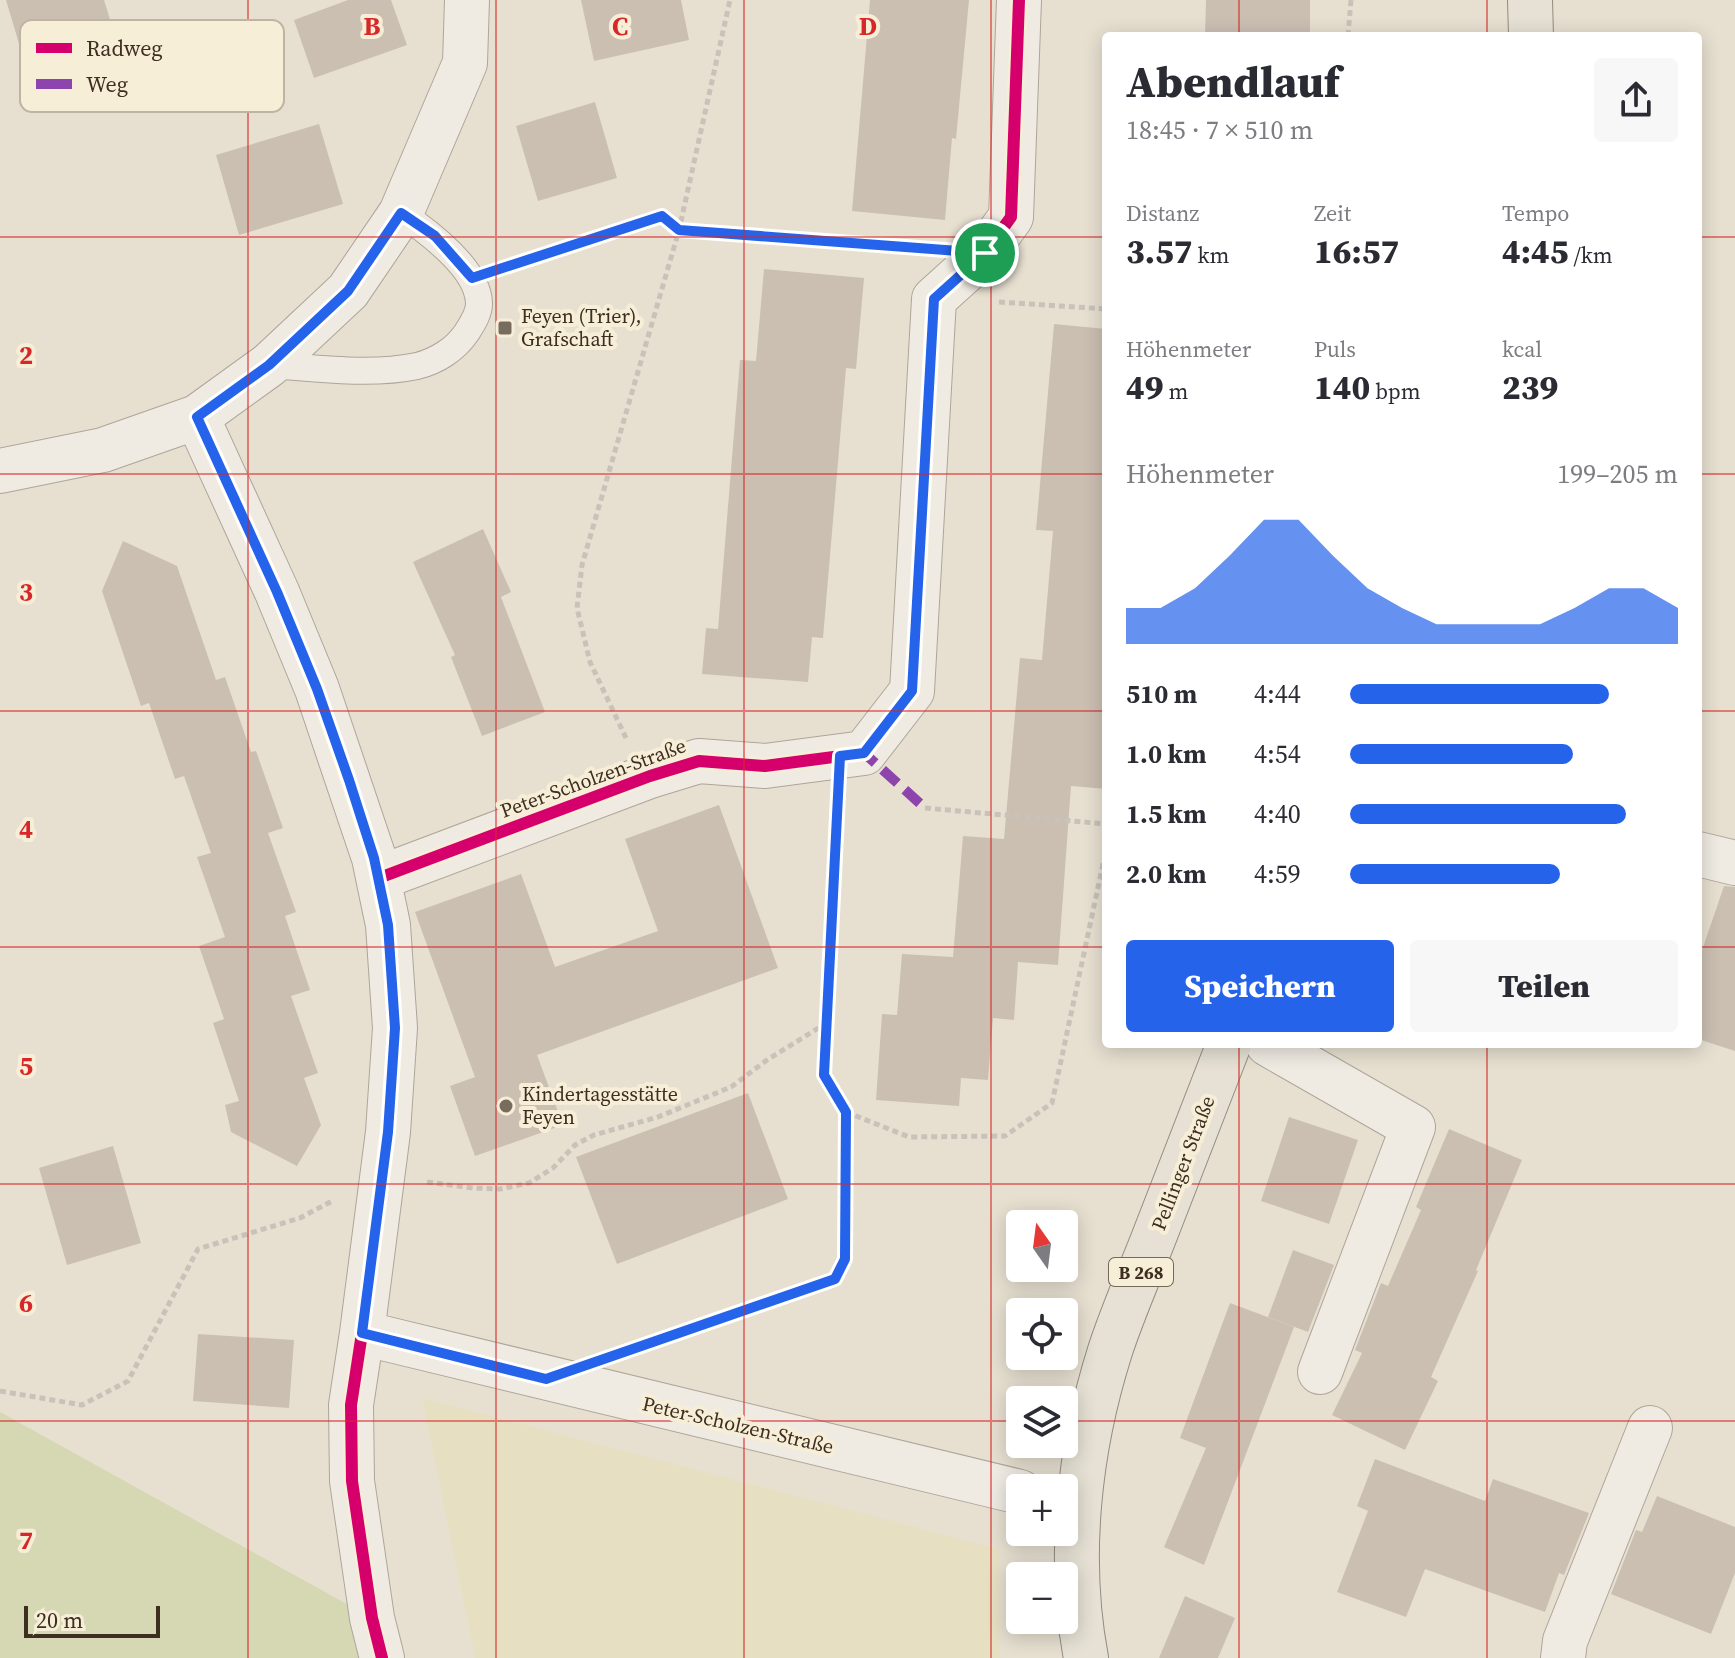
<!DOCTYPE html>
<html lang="de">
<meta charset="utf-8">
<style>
:root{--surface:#fff;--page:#f7f7f7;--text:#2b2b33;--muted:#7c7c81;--accent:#2563eb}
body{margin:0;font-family:"Source Serif 4",serif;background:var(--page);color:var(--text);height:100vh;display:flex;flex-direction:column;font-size:30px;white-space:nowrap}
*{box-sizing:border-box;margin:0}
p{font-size:26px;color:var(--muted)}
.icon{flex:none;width:44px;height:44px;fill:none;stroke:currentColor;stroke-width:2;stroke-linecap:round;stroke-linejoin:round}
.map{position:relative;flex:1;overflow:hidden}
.details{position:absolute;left:1102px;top:32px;width:600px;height:1016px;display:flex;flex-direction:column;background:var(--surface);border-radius:8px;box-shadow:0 4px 20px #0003}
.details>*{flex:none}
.needle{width:52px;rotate:346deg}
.fabs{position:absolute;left:1006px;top:1210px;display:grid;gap:16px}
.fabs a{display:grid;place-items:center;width:72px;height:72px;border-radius:8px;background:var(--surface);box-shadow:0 4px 20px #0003;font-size:40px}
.scale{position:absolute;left:24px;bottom:20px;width:136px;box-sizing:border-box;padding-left:8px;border:4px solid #3d2e20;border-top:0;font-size:22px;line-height:28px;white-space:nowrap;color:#3d2e20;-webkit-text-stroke:6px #f7eed8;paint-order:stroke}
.pin{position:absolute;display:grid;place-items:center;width:68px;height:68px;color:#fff;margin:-34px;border:4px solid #fff;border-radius:50%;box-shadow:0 2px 8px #0007}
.round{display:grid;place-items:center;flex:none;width:84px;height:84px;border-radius:8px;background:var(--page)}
.headline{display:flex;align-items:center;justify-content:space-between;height:136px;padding:0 24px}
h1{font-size:44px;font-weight:800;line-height:60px}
.figures{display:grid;grid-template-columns:repeat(3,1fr);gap:12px;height:136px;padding:8px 24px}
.figures div{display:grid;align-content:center}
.figures b{font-size:34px;font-weight:800}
.figures small{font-size:22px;font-weight:400}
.figures p{font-size:22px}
.chart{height:224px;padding:16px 24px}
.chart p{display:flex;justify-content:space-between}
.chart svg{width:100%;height:144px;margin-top:8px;fill:var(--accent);opacity:.7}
.action{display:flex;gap:16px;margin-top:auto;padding:16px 24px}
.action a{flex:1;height:92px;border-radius:8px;background:var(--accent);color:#fff;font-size:32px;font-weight:800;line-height:92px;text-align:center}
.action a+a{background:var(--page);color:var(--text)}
ul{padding:0 24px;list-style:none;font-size:26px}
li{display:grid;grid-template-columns:128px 96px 1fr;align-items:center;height:60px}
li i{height:20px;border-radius:10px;background:var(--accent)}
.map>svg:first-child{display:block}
.farmland{fill:#e6dfc2}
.green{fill:#d6d7b3}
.building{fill:#cbbfb2}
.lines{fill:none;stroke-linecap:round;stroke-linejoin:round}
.service-casing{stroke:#ada599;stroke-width:28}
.minor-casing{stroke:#ada599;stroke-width:46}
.primary-casing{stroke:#928b80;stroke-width:46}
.path{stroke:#c8c2b9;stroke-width:5;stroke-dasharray:6 4;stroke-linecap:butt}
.service{stroke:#efebe3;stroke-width:26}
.minor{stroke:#efebe3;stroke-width:44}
.primary{stroke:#e6e1d4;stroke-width:44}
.quiet{stroke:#8e44ad;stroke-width:10;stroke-dasharray:20 10;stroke-linecap:butt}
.cycleway-casing{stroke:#f7eed8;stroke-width:17}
.cycleway{stroke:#d6006c;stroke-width:12}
.route-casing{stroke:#fff;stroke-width:16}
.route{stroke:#2563eb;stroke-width:10}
.grid{fill:none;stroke:#d62828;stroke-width:2;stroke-opacity:0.55}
.poi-dot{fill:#786c5e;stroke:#f7eed8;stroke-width:3}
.labels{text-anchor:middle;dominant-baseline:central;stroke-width:8;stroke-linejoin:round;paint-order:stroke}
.shield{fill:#f7eed8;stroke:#756857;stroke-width:2}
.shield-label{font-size:18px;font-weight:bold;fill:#3d2e20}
.poi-label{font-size:20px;fill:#3d2e20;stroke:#f7eed8;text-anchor:start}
.street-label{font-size:20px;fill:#3d2e20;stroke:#f7eed8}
.key{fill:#f7eed8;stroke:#bfb4a1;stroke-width:2}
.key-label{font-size:22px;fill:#3d2e20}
.grid-label{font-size:26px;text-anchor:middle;font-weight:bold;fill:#d62828;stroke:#f7eed8;stroke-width:8;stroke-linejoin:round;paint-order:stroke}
</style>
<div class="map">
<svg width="1735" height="1658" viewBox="0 0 1735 1658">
<rect width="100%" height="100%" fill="#e7e0d1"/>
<!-- farmland -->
<path class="farmland" d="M422 1398 999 1549 1000 1658H475Z"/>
<!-- green -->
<path class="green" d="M0 1412 372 1618 374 1658H0Z"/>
<!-- building -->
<path class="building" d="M6 0H104L113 29 88 36 99 74 34 94Z
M348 0H391L407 45 314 78 294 20Z
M581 0H681L689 40 594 61Z
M870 0H969L956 139 952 138 945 220 852 211Z
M1206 0H1310V36H1205Z
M595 102 617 178 538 201 516 126Z
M319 124 343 204 239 235 216 155Z
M764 269 864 278 856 369 846 368 823 638 812 637 808 682 702 674 706 628 718 629 740 360 756 361Z
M1054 324 1106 329V789L1071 786 1058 965 1018 962 1014 1020 993 1018 988 1080 961 1078 959 1106 876 1100 882 1014 897 1015 902 954 953 957 963 836 1004 839 1020 658 1042 660 1053 531 1036 530Z
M483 529 511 592 501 597 545 712 482 736 451 657 455 655 413 562Z
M123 541 177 566 216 680 225 677 251 752 256 751 283 828 268 833 296 912 285 916 310 990 291 996 318 1073 304 1078 321 1125 297 1166 231 1132 225 1105 239 1101 213 1023 224 1019 199 946 225 937 197 857 211 853 184 776 175 779 149 703 141 706 102 591Z
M719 805 778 968 537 1055 563 1125 475 1156 450 1086 475 1077 415 912 521 874 555 967 658 931 625 839Z
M1724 886 1735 887V1051L1698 1039V962Z
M748 1093 788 1199 617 1264 576 1157Z
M1289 1117 1358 1140 1329 1224 1261 1201Z
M1449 1129 1522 1160 1476 1270 1478 1271 1431 1377 1438 1381 1405 1450 1332 1415 1362 1353 1355 1350 1381 1283 1388 1286 1421 1210 1416 1207Z
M113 1146 141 1243 67 1265 39 1168Z
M1293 1250 1334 1265 1308 1332 1268 1317Z
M1230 1303 1294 1327 1204 1565 1164 1547 1206 1448 1180 1438Z
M198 1334 294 1340 289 1408 193 1401Z
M1375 1459 1485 1501 1493 1479 1589 1513 1564 1575 1559 1573 1545 1612 1425 1569 1406 1617 1337 1592 1368 1511 1357 1506Z
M1657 1496 1735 1527V1573L1711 1634 1611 1594 1636 1530 1642 1532Z
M1185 1596 1235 1618 1218 1658H1159Z"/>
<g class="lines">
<defs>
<path id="service" d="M269 365C317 368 369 376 417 366 437 361 456 349 467 332 472 324 479 314 479 304 479 269 427 231 401 213"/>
<path id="minor" d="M197 417 277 592 317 689 374 858 388 925 395 1028 388 1132 362 1333 351 1405 352 1481 372 1618 382 1658
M0 471 103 450 197 417 269 365 348 291 401 213 465 63 467 0
M1698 854 1735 863
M379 878 650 776 699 761 765 766 864 753 912 691 934 299 985 253 1011 217 1019 0
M1268 1044 1413 1127 1320 1372
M362 1333 1020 1492
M1563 1658 1565 1641 1650 1428"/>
<path id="primary" d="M1530 0 1531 36
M1086 1658C1067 1557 1079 1449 1110 1351 1123 1311 1141 1271 1156 1232 1180 1169 1205 1107 1229 1044"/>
</defs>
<!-- service casing -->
<use href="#service" class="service-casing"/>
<!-- minor casing -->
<use href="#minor" class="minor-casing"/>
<!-- primary casing -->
<use href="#primary" class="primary-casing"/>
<!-- path -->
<path class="path" d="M1348 36 1351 0
M503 268 662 216 679 230 923 249
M999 302 1106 309
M626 738 590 662 577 608 582 565 679 230 730 0
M925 808 1106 824
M846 1112 909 1137 1005 1136 1052 1103 1103 864 1106 856
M427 1182 473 1188 500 1189 529 1183 553 1168 575 1145 594 1135 658 1117 731 1087 767 1060 828 1022
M631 1349 835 1279 845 1259 846 1112 824 1075 839 801
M0 1391 82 1405 128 1381 198 1249 300 1218 334 1200"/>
<!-- service -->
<use href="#service" class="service"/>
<!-- minor -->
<use href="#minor" class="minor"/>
<!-- primary -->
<use href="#primary" class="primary"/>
<!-- quiet -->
<path class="quiet" d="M867 749 864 753 925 808"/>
<defs>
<path id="cycleway" d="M197 417 277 592 317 689 374 858 388 925 395 1028 388 1132 362 1333 351 1405 352 1481 372 1618 382 1658
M379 878 650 776 699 761 765 766 864 753 912 691 934 299 985 253 1011 217 1019 0"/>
</defs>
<!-- cycleway casing -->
<use href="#cycleway" class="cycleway-casing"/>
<!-- cycleway -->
<use href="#cycleway" class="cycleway"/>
</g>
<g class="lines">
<defs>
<path id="route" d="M401 213 435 236 472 278 662 216 679 230 985 253 934 299 912 691 864 753 840 756 824 1075 846 1112 845 1259 835 1279 546 1379 362 1333 388 1132 395 1028 388 925 374 858 349 780 317 689 277 592 197 417 269 365 348 291Z"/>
</defs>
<!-- route casing -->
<use href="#route" class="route-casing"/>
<!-- route -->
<use href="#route" class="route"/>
</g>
<!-- grid -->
<path class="grid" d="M248 0V1658M496 0V1658M744 0V1658M991 0V1658M1239 0V36M1487 0V36M0 237H1106M1698 237H1735M0 474H1106M1698 474H1735M0 711H1106M1698 711H1735M0 947H1106M1698 947H1735M1239 1044V1658M1487 1044V1658M0 1184H1735M0 1421H1020M1064 1421H1735"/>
<!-- markers -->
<g class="poi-dot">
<rect x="497" y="320" width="16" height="16" rx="4"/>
<circle cx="506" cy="1106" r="8"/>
</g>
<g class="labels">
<!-- shield labels -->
<rect class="shield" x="1109" y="1258" width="64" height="28" rx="6"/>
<g class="shield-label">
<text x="1141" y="1272">B 268</text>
</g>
<!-- poi labels -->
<g class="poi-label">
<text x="521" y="316">Feyen (Trier),<tspan x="521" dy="23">Grafschaft</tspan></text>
<text x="522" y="1094">Kindertagesstätte<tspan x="522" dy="23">Feyen</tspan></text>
</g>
<!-- street labels -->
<g class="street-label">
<text transform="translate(593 778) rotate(-20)">Peter-Scholzen-Straße</text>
<text transform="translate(1183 1163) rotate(-69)">Pellinger Straße</text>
<text transform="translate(738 1425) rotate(13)">Peter-Scholzen-Straße</text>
</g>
</g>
<!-- legend -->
<rect x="20" y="20" width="264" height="92" rx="12" class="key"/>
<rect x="36" y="43" width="36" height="10" fill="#d6006c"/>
<rect x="36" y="79" width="36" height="10" fill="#8e44ad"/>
<g class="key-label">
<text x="86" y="56">Radweg</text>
<text x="86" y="92">Weg</text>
</g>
<g class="grid-label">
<text x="372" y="35">B</text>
<text x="620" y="35">C</text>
<text x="868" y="35">D</text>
<text x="26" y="364">2</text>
<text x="26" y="601">3</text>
<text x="26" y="838">4</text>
<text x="26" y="1075">5</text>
<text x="26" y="1312">6</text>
<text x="26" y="1549">7</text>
</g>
</svg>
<div class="fabs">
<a><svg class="needle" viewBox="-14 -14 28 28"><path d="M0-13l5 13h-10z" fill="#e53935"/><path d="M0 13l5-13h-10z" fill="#7c7c81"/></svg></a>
<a><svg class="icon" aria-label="locate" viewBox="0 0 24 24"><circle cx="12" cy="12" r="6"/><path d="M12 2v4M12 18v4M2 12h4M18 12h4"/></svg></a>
<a><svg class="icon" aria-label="layers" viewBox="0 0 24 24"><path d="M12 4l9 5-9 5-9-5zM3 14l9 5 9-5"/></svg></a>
<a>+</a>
<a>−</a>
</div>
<div class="scale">20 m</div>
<div class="pin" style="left:985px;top:253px;background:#1e9e55"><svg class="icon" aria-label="arrive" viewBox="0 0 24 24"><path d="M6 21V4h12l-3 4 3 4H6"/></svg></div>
<section class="details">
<div class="headline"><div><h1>Abendlauf</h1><p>18:45 · 7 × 510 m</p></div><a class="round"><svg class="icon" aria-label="share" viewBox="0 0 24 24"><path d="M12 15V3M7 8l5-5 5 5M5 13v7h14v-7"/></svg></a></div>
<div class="figures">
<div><p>Distanz</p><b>3.57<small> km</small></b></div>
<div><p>Zeit</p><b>16:57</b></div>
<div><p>Tempo</p><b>4:45<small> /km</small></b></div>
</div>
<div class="figures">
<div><p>Höhenmeter</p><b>49<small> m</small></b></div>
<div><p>Puls</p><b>140<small> bpm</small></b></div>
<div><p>kcal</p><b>239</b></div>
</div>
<div class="chart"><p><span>Höhenmeter</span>199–205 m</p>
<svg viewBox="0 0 160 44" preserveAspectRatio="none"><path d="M0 44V33L10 33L20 27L30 17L40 6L50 6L60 17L70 27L80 33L90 38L100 38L110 38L120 38L130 33L140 27L150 27L160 33V44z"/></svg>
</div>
<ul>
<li><b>510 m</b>4:44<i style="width:79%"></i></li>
<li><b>1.0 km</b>4:54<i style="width:68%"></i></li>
<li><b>1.5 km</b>4:40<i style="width:84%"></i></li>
<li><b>2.0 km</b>4:59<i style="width:64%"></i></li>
</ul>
<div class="action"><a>Speichern</a><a>Teilen</a></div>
</section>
</div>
